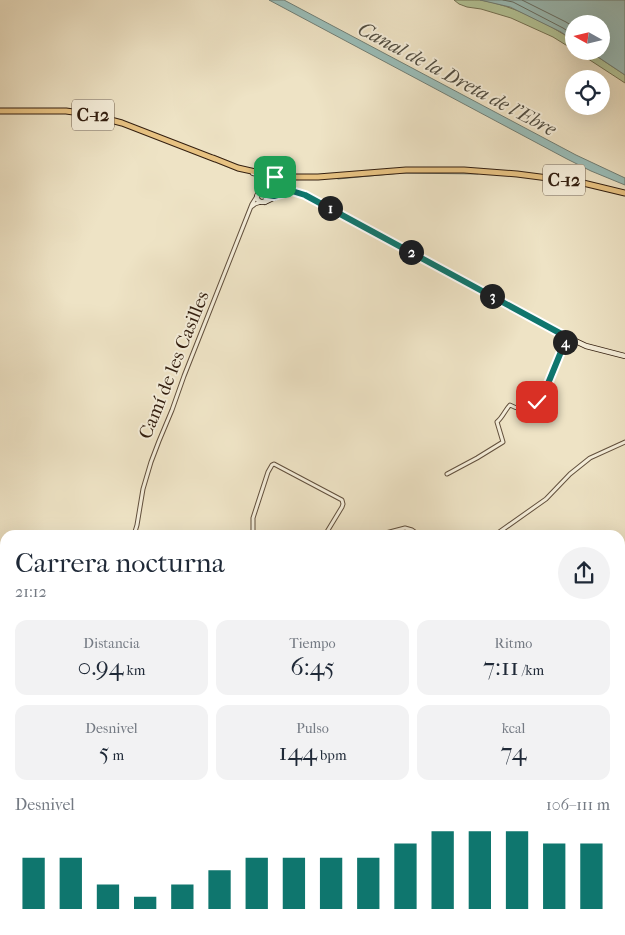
<!DOCTYPE html>
<html lang="es">
<meta charset="utf-8">
<style>
:root{--surface:#fff;--page:#f2f2f3;--text:#1f2937;--muted:#747a83;--accent:#0f766e}
body{margin:0;font-family:"IM FELL French Canon",serif;background:var(--page);color:var(--text);height:100vh;display:flex;flex-direction:column;font-size:19px;white-space:nowrap}
*{box-sizing:border-box;margin:0}
p{font-size:16px;color:var(--muted)}
.icon{flex:none;width:28px;height:28px;fill:none;stroke:currentColor;stroke-width:2;stroke-linecap:round;stroke-linejoin:round}
.map{position:relative;flex:1;overflow:hidden}
.drawer{position:absolute;left:0px;top:530px;width:625px;height:405px;display:flex;flex-direction:column;background:var(--surface);border-radius:15px 15px 0 0;box-shadow:0 5px 20px #0002}
.drawer>*{flex:none}
.needle{width:32px;rotate:278deg}
.fabs{position:absolute;left:565px;top:15px;display:grid;gap:10px}
.fabs a{display:grid;place-items:center;width:45px;height:45px;border-radius:50%;background:var(--surface);box-shadow:0 5px 20px #0002;font-size:25px}
.pin{position:absolute;display:grid;place-items:center;width:42px;height:42px;color:#fff;margin:-21px;border-radius:10px;box-shadow:0 2px 8px #0006}
.km{position:absolute;width:25px;height:25px;margin:-12px;border-radius:50%;background:#222;color:#fff;font-size:14px;line-height:25px;text-align:center}
.round{display:grid;place-items:center;flex:none;width:52px;height:52px;border-radius:26px;background:var(--page)}
.overview{display:flex;align-items:center;justify-content:space-between;height:85px;padding:0 15px}
h1{font-size:28px;font-weight:600;line-height:38px}
.metrics{display:grid;grid-template-columns:repeat(3,1fr);gap:8px;height:85px;padding:5px 15px}
.metrics div{display:grid;align-content:center;border-radius:12px;background:var(--page);text-align:center}
.metrics b{font-size:25px;font-weight:600}
.metrics small{font-size:14px;font-weight:400}
.metrics p{font-size:14px}
.chart{height:140px;padding:10px 15px}
.chart p{display:flex;justify-content:space-between}
.chart svg{width:100%;height:90px;margin-top:5px;stroke:var(--accent);stroke-width:6}
.map>svg:first-child{display:block}
.green{fill:#b4c598;stroke:#747254}
.water{fill:#9abdb8;stroke:#717e75}
.lines{fill:none;stroke-linecap:round;stroke-linejoin:round}
.shore{stroke:#666e64;stroke-width:1}
.stream{stroke:#717e75;stroke-width:1}
.street-casing{stroke:#62503d;stroke-width:5}
.secondary-casing{stroke:#331f10;stroke-width:6}
.primary-casing{stroke:#331f10;stroke-width:7}
.street{stroke:#f4edd9;stroke-width:3}
.secondary{stroke:#f4edd9;stroke-width:4.5}
.primary{stroke:#e7c282;stroke-width:5}
.route-casing{stroke:#fff;stroke-width:10}
.route{stroke:#0f766e;stroke-width:6}
.labels{text-anchor:middle;dominant-baseline:central;stroke-width:4;stroke-linejoin:round;paint-order:stroke}
.shield{fill:#f4edd9;stroke:#6d5d4c;stroke-width:1}
.shield-label{font-size:18px;font-weight:bold;fill:#331f10}
.street-label{font-size:19px;fill:#331f10;stroke:#f4edd9}
.water-label{font-size:20px;font-style:italic;fill:#524e42;stroke:#f4edd9}
</style>
<div class="map">
<svg width="625" height="935" viewBox="0 0 625 935">
<rect width="100%" height="100%" fill="#eee3c5"/>
<filter id="stains"><feTurbulence type="fractalNoise" baseFrequency=".004" numOctaves="4"/><feColorMatrix values="0 0 0 0 .2 0 0 0 0 .09 0 0 0 0 .02 0 0 0 .5 -.17"/></filter>
<radialGradient id="worn" r=".72"><stop offset=".6" stop-color="#630" stop-opacity="0"/><stop offset="1" stop-color="#630" stop-opacity=".3"/></radialGradient>
<!-- green -->
<path class="green" d="M454 0C463 0 473 0 481 0 514 6 546 22 574 41V50L553 37 511 18 481 9 467 7 459 4Z
M576 51H589L625 75V83Z"/>
<!-- water -->
<path class="water" d="M269 0H284L576 155 625 178V185L591 171 567 159Z
M480 0H625V75L589 51H601V24H574V41L561 32 510 7Z"/>
<g class="lines">
<!-- shore -->
<path class="shore" d="M503 0 513 2 563 28 574 35
M522 0 566 22 574 27"/>
<!-- stream -->
<path class="stream" d="M338 179 401 173 478 174"/>
<defs>
<path id="street" d="M251 207 255 204 261 202
M447 474 477 458 503 442 497 422C503 417 505 410 510 405 526 415 540 399 547 385L567 337
M134 535 137 525 143 489 151 462 159 441 172 410 184 376 252 204 257 196
M253 535V518L268 472 272 465 274 464 342 500 343 504 342 507 325 535
M378 535 405 528 412 530 419 535
M495 535 546 499 570 474 590 458 625 442
M0 704 5 701
M620 743H625
M620 781 625 796
M74 930 75 935
M99 930 102 935
M30 935 34 930
M312 935 315 930"/>
<path id="secondary" d="M253 173 257 174 263 179
M257 197a5 5 0 1 1 10 0a5 5 0 1 1-10 0Z
M266 193C264 183 268 177 279 177
M265 202C277 196 289 189 302 193L567 337 586 346 625 356"/>
<path id="primary" d="M0 111H66L88 114 122 123 215 159
M213 158 238 168 265 174 287 177H318L406 170H464L517 174 579 182 625 193
M259 170 281 173"/>
</defs>
<!-- street casing -->
<use href="#street" class="street-casing"/>
<!-- secondary casing -->
<use href="#secondary" class="secondary-casing"/>
<!-- primary casing -->
<use href="#primary" class="primary-casing"/>
<!-- street -->
<use href="#street" class="street"/>
<!-- secondary -->
<use href="#secondary" class="secondary"/>
<!-- primary -->
<use href="#primary" class="primary"/>
</g>
<g class="lines">
<defs>
<path id="route" d="M275 177 270 179 266 182 265 191 267 195 274 196 292 191 305 195 567 337 547 386 537 402"/>
</defs>
<!-- route casing -->
<use href="#route" class="route-casing"/>
<!-- route -->
<use href="#route" class="route"/>
</g>
<g class="labels">
<!-- shield labels -->
<g class="shield">
<rect x="72" y="99.5" width="42" height="31" rx="4"/>
<rect x="543" y="164.5" width="42" height="31" rx="4"/>
</g>
<g class="shield-label">
<text x="93" y="115">C-12</text>
<text x="564" y="180">C-12</text>
</g>
<!-- street labels -->
<g class="street-label">
<text transform="translate(174 365) rotate(-68)">Camí de les Casilles</text>
</g>
<!-- water labels -->
<g class="water-label">
<text transform="translate(457 79) rotate(28)">Canal de la Dreta de l'Ebre</text>
</g>
</g>
<rect width="100%" height="100%" filter="url(#stains)"/>
<rect width="100%" height="100%" fill="url(#worn)"/>
</svg>
<div class="fabs">
<a><svg class="needle" viewBox="-14 -14 28 28"><path d="M0-13l5 13h-10z" fill="#e53935"/><path d="M0 13l5-13h-10z" fill="#747a83"/></svg></a>
<a><svg class="icon" aria-label="locate" viewBox="0 0 24 24"><circle cx="12" cy="12" r="6"/><path d="M12 2v4M12 18v4M2 12h4M18 12h4"/></svg></a>
</div>
<div class="pin" style="left:275px;top:177px;background:#1e9e55"><svg class="icon" aria-label="arrive" viewBox="0 0 24 24"><path d="M6 21V4h12l-3 4 3 4H6"/></svg></div>
<div class="pin" style="left:537px;top:402px;background:#d93025"><svg class="icon" aria-label="check" viewBox="0 0 24 24"><path d="M5 12l5 5 9-10"/></svg></div>
<b class="km" style="left:330px;top:208px">1</b>
<b class="km" style="left:411px;top:252px">2</b>
<b class="km" style="left:492px;top:296px">3</b>
<b class="km" style="left:565px;top:342px">4</b>
<section class="drawer">
<div class="overview"><div><h1>Carrera nocturna</h1><p>21:12</p></div><a class="round"><svg class="icon" aria-label="share" viewBox="0 0 24 24"><path d="M12 15V3M7 8l5-5 5 5M5 13v7h14v-7"/></svg></a></div>
<div class="metrics">
<div><p>Distancia</p><b>0.94<small> km</small></b></div>
<div><p>Tiempo</p><b>6:45</b></div>
<div><p>Ritmo</p><b>7:11<small> /km</small></b></div>
</div>
<div class="metrics">
<div><p>Desnivel</p><b>5<small> m</small></b></div>
<div><p>Pulso</p><b>144<small> bpm</small></b></div>
<div><p>kcal</p><b>74</b></div>
</div>
<div class="chart"><p><span>Desnivel</span>106–111 m</p>
<svg viewBox="0 0 160 44" preserveAspectRatio="none"><path d="M5 44V19M15 44V19M25 44V32M35 44V38M45 44V32M55 44V25M65 44V19M75 44V19M85 44V19M95 44V19M105 44V12M115 44V6M125 44V6M135 44V6M145 44V12M155 44V12"/></svg>
</div>
</section>
</div>
